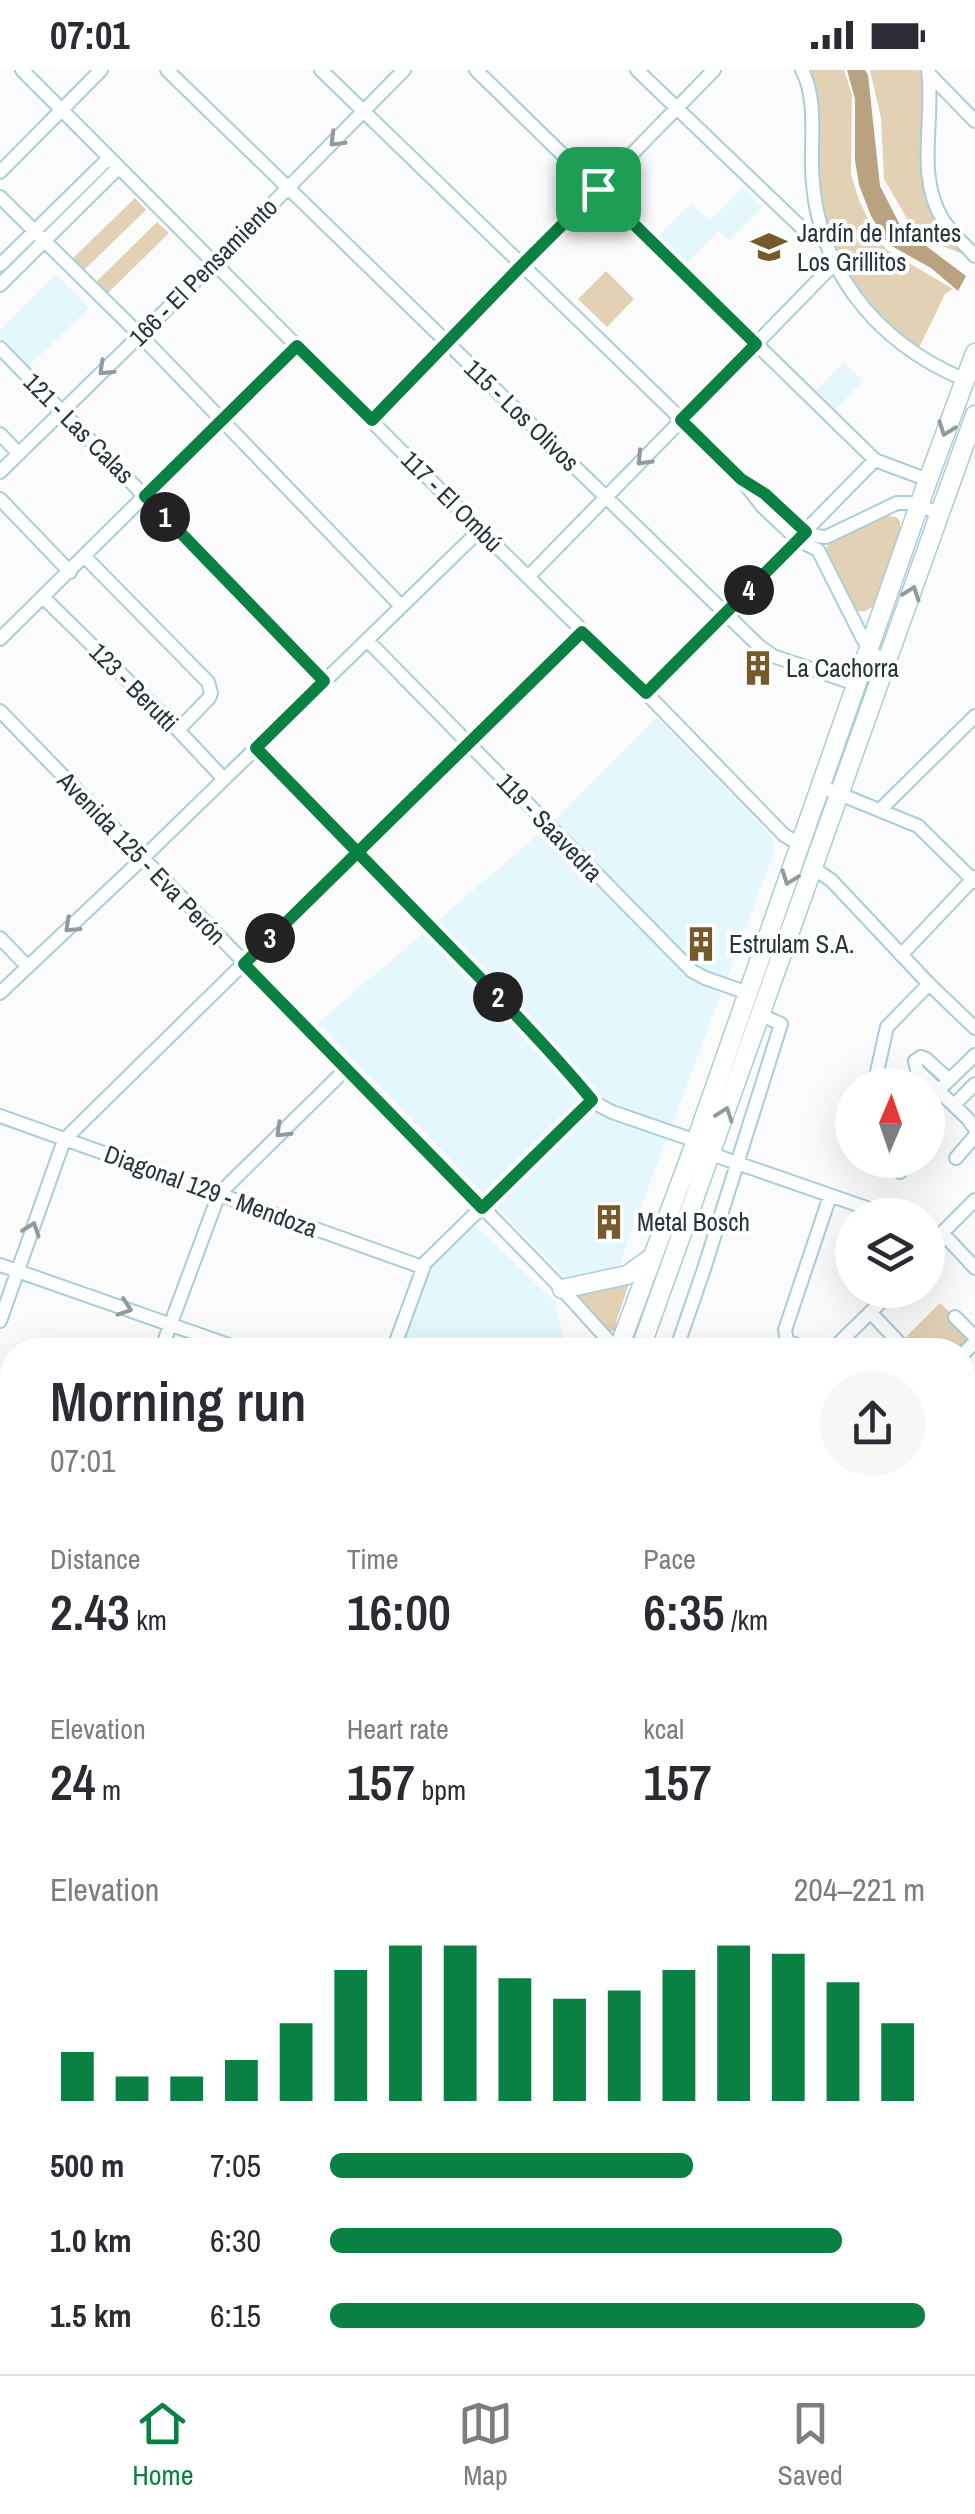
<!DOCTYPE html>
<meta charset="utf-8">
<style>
:root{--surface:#fff;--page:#f7f7f7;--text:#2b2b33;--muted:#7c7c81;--line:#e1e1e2;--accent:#0b8043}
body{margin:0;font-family:"Archivo Narrow",sans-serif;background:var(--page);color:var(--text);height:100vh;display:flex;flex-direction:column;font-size:38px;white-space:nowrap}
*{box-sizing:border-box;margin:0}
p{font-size:32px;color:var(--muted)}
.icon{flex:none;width:55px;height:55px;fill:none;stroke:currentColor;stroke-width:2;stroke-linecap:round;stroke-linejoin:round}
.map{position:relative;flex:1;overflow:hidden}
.sheet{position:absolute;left:0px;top:1268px;width:975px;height:1038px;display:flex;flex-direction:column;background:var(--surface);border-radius:40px 40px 0 0;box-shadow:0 10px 40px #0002}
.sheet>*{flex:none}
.needle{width:65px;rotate:2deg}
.controls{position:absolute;left:835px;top:998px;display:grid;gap:20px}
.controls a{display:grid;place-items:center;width:110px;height:110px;border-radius:50%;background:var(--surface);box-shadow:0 10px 40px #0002;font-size:50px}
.pin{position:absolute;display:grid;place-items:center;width:85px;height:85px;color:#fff;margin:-42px;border-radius:20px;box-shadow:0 5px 15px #0006}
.km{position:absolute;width:50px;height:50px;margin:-25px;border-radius:50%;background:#222;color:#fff;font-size:28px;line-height:50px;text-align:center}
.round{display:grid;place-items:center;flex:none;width:105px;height:105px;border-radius:52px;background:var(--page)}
.summary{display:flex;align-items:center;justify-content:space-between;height:170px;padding:0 50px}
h1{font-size:55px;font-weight:600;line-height:75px}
.stats{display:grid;grid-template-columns:repeat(3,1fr);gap:15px;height:170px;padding:10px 50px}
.stats div{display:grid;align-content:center}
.stats b{font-size:50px;font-weight:600}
.stats small{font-size:28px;font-weight:400}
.stats p{font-size:28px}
.chart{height:280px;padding:20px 50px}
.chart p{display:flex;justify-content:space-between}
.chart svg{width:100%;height:180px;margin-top:10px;stroke:var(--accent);stroke-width:6}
ul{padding:0 50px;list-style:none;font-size:32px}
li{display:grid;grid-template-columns:160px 120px 1fr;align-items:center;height:75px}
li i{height:25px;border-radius:12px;background:var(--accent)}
.status{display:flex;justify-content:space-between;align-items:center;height:70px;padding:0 50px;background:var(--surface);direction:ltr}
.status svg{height:28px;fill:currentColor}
.dock{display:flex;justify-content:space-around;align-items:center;height:140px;border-top:2px solid var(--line);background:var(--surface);font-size:28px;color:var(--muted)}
.dock a{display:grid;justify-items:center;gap:5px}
.dock .active{color:var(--accent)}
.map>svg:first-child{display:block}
.built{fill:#e4f7fd}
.green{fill:#e2d1b5}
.water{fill:#b8a27f}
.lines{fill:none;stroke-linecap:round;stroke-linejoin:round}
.minor-casing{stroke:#a7ced9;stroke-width:16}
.major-casing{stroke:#a7ced9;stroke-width:21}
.minor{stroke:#fff;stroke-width:12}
.major{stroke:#fff;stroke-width:18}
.oneway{stroke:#929a9c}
.route-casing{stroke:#fff;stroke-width:20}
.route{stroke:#0b8043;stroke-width:12}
.labels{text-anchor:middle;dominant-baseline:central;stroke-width:8;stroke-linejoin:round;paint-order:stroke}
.poi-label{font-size:25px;fill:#26363a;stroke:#fff;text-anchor:start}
.street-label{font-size:25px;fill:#26363a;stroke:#fff}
</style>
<div class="status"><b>07:01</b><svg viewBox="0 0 49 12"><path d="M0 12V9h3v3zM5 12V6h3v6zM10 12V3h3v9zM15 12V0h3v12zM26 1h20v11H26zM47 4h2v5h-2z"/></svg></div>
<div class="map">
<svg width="975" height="2304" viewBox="0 0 975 2304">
<rect width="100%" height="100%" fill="#fbfbfb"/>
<!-- built -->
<path class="built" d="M743 118 762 137 729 170 719 161 686 194 658 166 691 133 710 151Z
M56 204 89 238 28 297 0 268V260Z
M844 292 863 311 835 340 816 321Z
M657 647 770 765 774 773V783L620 1193 615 1199 566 1208 318 953 554 751Z
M476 1155 555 1232 566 1280H399L428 1199Z
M0 1368 12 1373V1748H0Z
M19 2293V2292L230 2293 226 2304H15Z"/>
<!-- green -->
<path class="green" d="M808 0H844L852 25 851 104 859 130 878 170 887 180 953 219 945 224 919 278C872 245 841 201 825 146 823 137 818 126 818 116 815 77 824 37 808 0Z
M870 0H919L926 13 924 109 964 181 963 184 942 176 909 152 884 109 881 48Z
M135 128 146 140 83 201 72 189Z
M157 152 169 163 106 225 95 213Z
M606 201 634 229 607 257 578 229Z
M886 446 896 447 900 451V466L876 532C871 539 864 545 855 539 846 532 828 490 825 479L832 471Z
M634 1210 633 1213 629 1214 616 1252 618 1256 617 1261H610L575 1225Z
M940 1233 975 1267 962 1280H906L900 1273Z"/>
<!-- water -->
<path class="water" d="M847 0H865L868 5 880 116 901 157 966 206 958 221 931 198 888 174 871 146 859 115 855 90V29Z"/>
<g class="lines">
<defs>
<path id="minor" d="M22 0 480 460 646 623 784 765 801 775
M167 0 759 576 773 586 856 614
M321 0 681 349 741 409 763 437 798 470 818 480 863 569 874 584 887 591
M476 0 875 390 928 410
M637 0 805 161 812 166 823 165
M802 0C817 29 811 66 812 98 815 197 874 271 963 309
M928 0C935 50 915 105 943 150 951 163 964 174 975 186
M930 5 975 51
M0 102 101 0
M0 127 140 265 401 536
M0 195 109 88
M0 215 118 98
M0 278 325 611
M372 350 714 0
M0 364 19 384
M0 402 215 192 404 0
M751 416C773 430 801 468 826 467L897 433H909L940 443
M0 429 70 502
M84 486 208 612 211 623 209 628 178 660
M528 507 834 194
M43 527 178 660 223 708
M0 569 297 275
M367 570 692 901 705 908 748 923
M646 623 875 390
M0 641 562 1219 617 1280
M256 679 509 937 597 1034 612 1042 696 1071
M820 716 918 756 975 812
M881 739 975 646
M813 798 831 810 929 914 975 958
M0 868 28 897
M901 885 975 807
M0 923 142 789 480 460
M949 1010 926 989 921 987 915 991 917 1000 968 1049 975 1059
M874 1015 887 957 929 914
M944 1015 975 985
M954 1035 975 1014
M0 1046 422 1197
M852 1048 849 1055 852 1061
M711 1084 887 1145
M956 1088 975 1066
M886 1090 900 1102
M928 1159 949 1170 975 1198
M928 1185 939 1173 945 1160 975 1130
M0 1195 243 1280
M871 1243 906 1280
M955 1247 975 1267
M0 1251 62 1076 70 1064 582 561
M161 1280 219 1124 347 998
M393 1280 425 1193 592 1029
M676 1280 704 1199 781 954 761 945
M809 1280 787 1271 785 1260 830 1126
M832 1280 893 1220
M962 1285 975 1272
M962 1359 975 1347
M0 1360 12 1364
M962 1406 975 1419
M962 1562 975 1548
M0 1605H12
M962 1631 975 1644
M962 1713 975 1701
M0 1760 12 1761
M962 1793 975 1781
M0 1858 12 1859
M962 1892 975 1893
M0 2015 12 2019
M962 2066 975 2067
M0 2178 12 2182
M962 2221 975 2235
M689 2292 690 2304
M773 2292 795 2304
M5 2304 12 2283
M249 2304 253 2292
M315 2304 319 2292
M508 2304 509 2292"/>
<path id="major" d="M562 1219 627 1205 651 1188
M618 1280 696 1071 928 410 975 283
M640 1280 975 345
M0 1786 12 1790
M0 1819H12
M962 1821H975
M962 1848 975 1849
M274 2304 278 2292
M289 2304 294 2292"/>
</defs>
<!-- minor casing -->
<use href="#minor" class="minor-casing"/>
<!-- major casing -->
<use href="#major" class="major-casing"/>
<!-- minor -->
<use href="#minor" class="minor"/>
<!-- major -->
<use href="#major" class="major"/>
</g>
<!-- one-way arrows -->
<defs><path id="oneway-chevron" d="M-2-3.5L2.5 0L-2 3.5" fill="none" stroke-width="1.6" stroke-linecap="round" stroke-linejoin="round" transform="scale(2.5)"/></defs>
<g class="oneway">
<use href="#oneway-chevron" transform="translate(336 70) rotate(135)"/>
<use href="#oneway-chevron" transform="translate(105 299) rotate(136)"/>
<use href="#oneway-chevron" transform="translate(946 359) rotate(110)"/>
<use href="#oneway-chevron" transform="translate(643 389) rotate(134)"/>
<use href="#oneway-chevron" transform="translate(912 523) rotate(-70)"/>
<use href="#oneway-chevron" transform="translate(789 808) rotate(110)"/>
<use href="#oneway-chevron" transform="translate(71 856) rotate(137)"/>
<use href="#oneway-chevron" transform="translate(725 1044) rotate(-70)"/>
<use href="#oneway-chevron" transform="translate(282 1061) rotate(136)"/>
<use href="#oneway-chevron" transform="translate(32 1159) rotate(-70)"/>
<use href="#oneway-chevron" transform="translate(125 1238) rotate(19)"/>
</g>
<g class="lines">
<defs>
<path id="route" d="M598 119 521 196 372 350 297 276 145 426 324 611 256 678C319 743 382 807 445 872 495 923 546 975 592 1030L482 1138 244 894 582 562 646 623 806 462 765 424 741 409 681 350 756 274 598 119"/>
</defs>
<!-- route casing -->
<use href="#route" class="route-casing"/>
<!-- route -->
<use href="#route" class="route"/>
</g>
<!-- icons -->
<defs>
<symbol id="school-bare" viewBox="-9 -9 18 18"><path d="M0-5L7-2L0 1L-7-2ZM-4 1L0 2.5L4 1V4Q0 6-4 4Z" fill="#755a2c" stroke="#fff" stroke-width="2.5" paint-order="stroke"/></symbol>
<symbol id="building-bare" viewBox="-9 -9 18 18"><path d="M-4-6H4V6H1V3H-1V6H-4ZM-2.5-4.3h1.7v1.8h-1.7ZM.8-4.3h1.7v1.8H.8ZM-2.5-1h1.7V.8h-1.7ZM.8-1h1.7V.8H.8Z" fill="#755a2c" stroke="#fff" stroke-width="2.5" paint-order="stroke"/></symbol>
</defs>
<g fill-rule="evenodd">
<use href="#school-bare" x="744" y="152" width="50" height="50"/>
<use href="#building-bare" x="733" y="573" width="50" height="50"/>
<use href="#building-bare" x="676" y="849" width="50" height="50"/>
<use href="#building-bare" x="584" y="1127" width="50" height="50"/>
</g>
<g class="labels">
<!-- poi labels -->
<g class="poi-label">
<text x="797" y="163">Jardín de Infantes<tspan x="797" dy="29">Los Grillitos</tspan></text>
<text x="786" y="598">La Cachorra</text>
<text x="729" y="874">Estrulam S.A.</text>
<text x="637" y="1152">Metal Bosch</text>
</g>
<!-- street labels -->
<g class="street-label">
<text transform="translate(203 202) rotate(-45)">166 - El Pensamiento</text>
<text transform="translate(522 345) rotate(44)">115 - Los Olivos</text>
<text transform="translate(79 358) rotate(45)">121 - Las Calas</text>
<text transform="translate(452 431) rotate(45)">117 - El Ombú</text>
<text transform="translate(134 617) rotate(45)">123 - Berutti</text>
<text transform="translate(550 757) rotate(46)">119 - Saavedra</text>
<text transform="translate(142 788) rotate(46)">Avenida 125 - Eva Perón</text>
<text transform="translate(211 1121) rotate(20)">Diagonal 129 - Mendoza</text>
</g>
</g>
</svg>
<div class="controls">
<a><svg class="needle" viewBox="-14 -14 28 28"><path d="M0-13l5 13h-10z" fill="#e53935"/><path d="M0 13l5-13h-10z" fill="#7c7c81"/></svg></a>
<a><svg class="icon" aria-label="layers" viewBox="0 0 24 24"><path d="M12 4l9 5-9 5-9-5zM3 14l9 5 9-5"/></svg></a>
</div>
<div class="pin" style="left:598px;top:119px;background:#1e9e55"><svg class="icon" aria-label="arrive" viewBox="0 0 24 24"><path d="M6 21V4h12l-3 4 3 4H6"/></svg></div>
<b class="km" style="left:165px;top:447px">1</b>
<b class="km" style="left:498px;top:927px">2</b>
<b class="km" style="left:270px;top:868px">3</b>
<b class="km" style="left:749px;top:520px">4</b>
<section class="sheet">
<div class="summary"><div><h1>Morning run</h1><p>07:01</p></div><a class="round"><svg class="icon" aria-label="share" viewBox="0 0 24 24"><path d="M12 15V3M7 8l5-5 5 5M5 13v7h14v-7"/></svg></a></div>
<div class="stats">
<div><p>Distance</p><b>2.43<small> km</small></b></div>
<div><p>Time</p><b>16:00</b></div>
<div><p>Pace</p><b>6:35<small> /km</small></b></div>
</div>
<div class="stats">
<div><p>Elevation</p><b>24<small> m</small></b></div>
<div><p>Heart rate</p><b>157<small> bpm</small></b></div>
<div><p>kcal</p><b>157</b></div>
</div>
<div class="chart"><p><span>Elevation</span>204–221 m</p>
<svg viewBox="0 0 160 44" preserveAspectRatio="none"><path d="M5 44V32M15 44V38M25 44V38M35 44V34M45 44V25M55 44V12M65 44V6M75 44V6M85 44V14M95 44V19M105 44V17M115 44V12M125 44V6M135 44V8M145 44V15M155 44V25"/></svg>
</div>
<ul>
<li><b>500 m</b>7:05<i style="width:61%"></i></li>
<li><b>1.0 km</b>6:30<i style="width:86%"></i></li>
<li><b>1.5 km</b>6:15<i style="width:100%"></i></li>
</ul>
</section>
</div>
<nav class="dock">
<a class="active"><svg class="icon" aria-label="home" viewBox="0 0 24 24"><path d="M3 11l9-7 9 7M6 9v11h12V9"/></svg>Home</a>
<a><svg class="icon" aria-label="map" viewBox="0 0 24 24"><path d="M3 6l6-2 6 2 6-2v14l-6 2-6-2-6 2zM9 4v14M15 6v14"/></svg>Map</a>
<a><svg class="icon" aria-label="saved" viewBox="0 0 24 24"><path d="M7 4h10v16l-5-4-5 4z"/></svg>Saved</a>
</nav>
